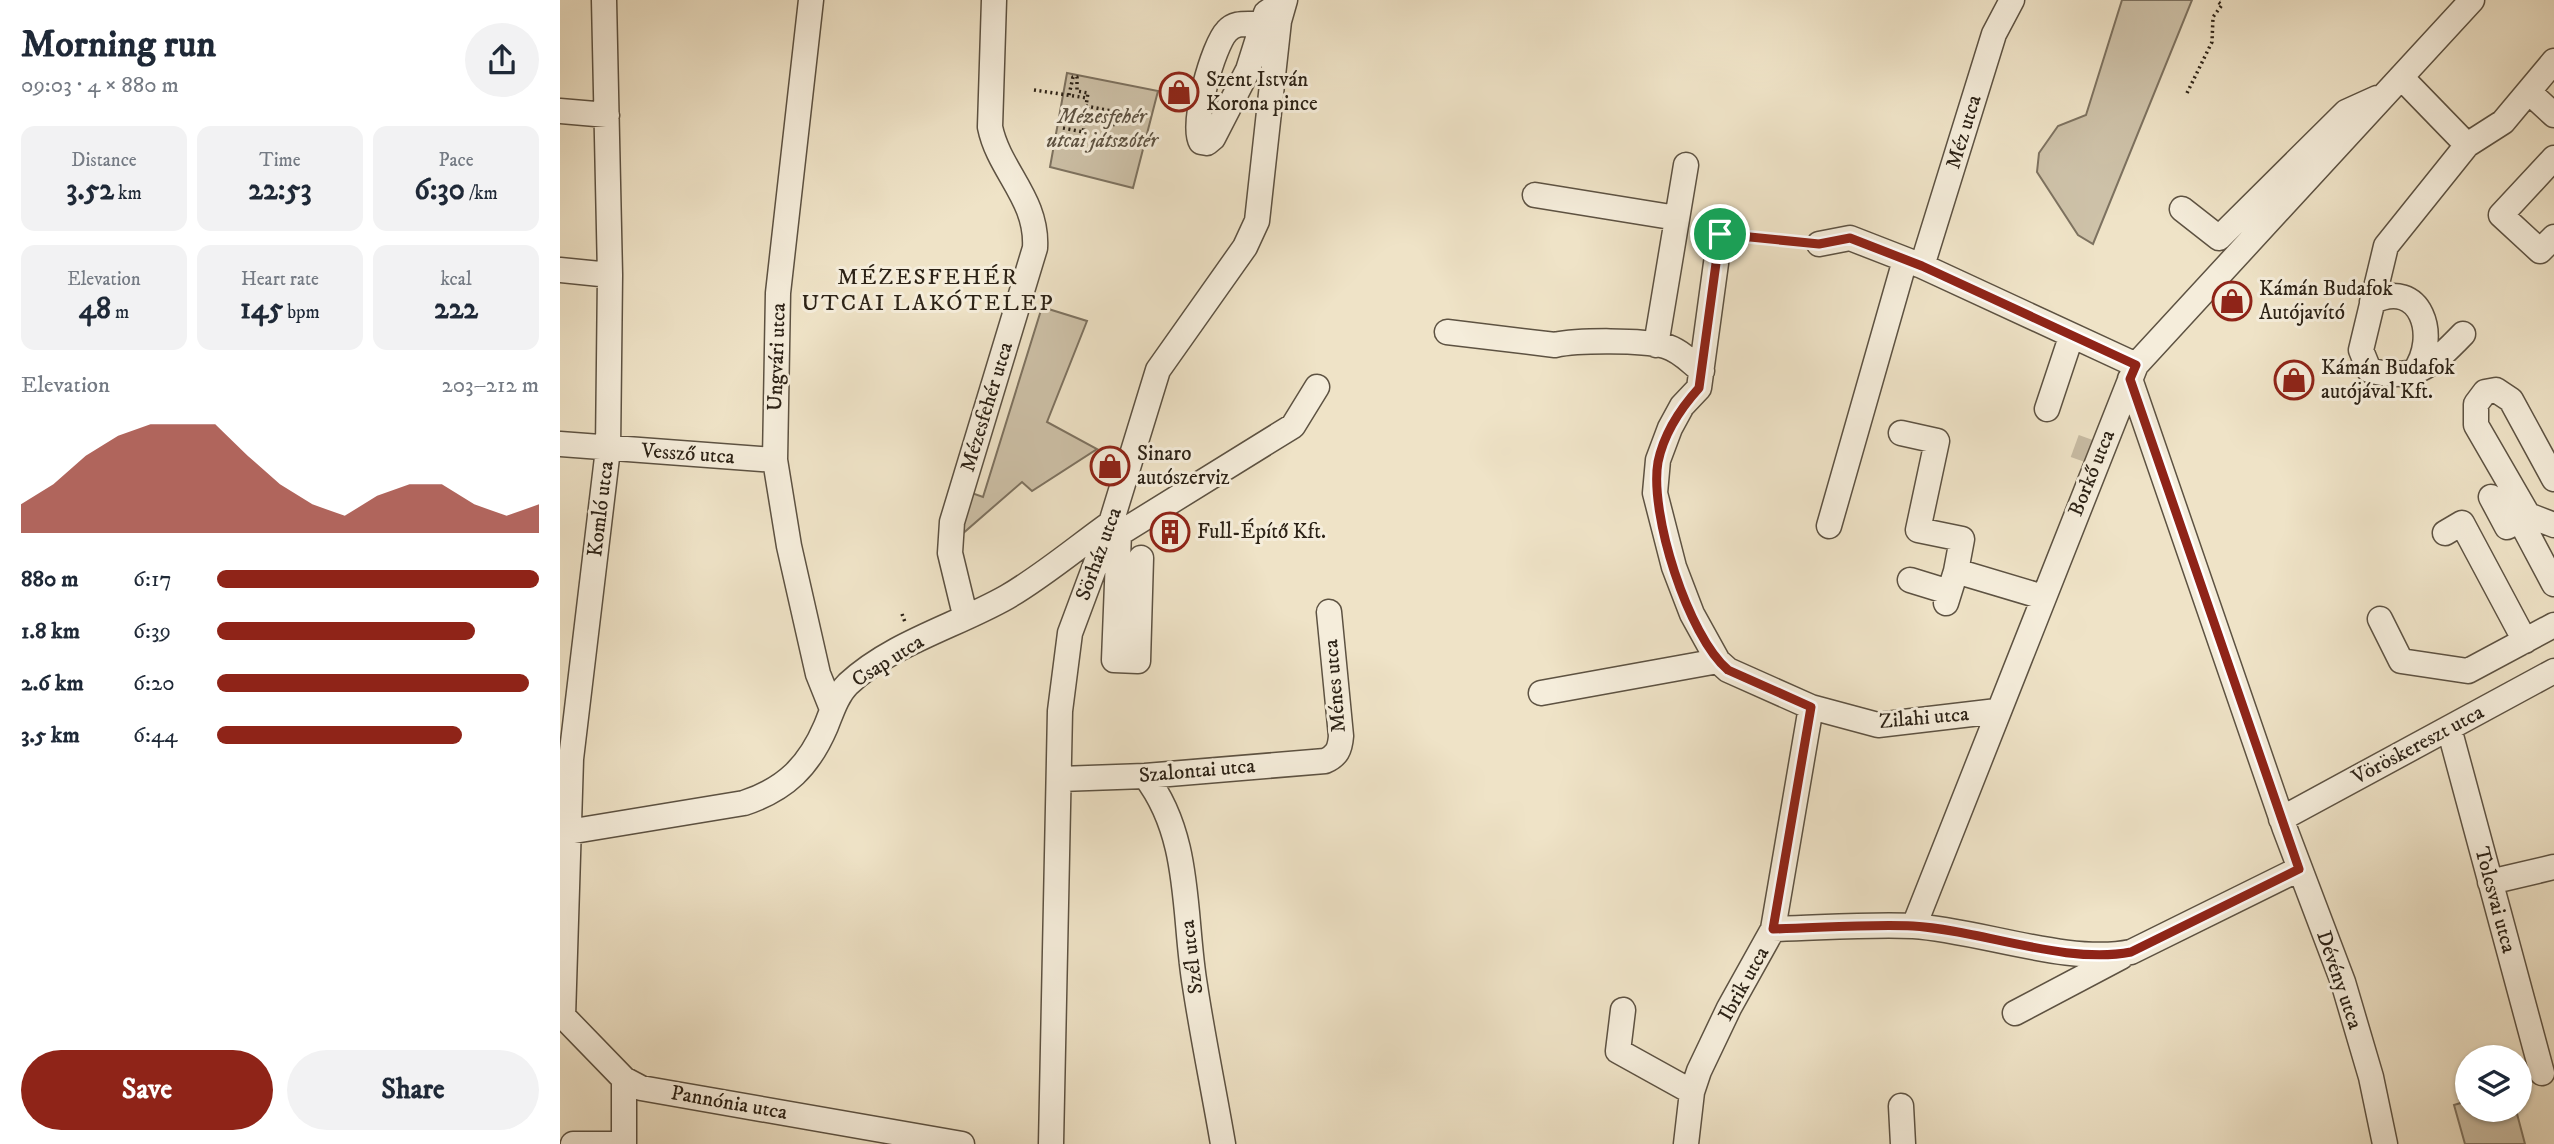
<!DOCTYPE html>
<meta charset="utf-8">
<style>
:root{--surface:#fff;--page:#f2f2f3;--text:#1f2937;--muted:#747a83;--accent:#8f2418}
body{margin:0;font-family:"IM FELL DW Pica",serif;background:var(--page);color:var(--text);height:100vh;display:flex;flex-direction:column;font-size:26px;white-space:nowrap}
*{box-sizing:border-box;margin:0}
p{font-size:23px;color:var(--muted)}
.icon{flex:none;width:38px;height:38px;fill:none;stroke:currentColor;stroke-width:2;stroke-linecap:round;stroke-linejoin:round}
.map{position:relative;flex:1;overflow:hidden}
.details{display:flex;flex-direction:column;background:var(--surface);width:560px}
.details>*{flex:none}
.controls{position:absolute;left:1895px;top:1045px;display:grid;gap:14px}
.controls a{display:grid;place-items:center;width:77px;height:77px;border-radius:50%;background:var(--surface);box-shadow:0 2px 5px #0004;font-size:35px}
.pin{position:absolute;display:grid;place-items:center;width:60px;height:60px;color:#fff;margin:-30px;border:4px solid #fff;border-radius:50%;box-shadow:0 2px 7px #0007}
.round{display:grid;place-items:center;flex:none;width:74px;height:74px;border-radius:37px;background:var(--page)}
.headline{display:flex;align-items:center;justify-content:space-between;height:119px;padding:0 21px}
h1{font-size:38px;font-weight:800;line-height:52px}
.stats{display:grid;grid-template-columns:repeat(3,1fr);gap:10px;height:119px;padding:7px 21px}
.stats div{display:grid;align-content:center;border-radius:14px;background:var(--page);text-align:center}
.stats b{font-size:30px;font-weight:800}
.stats small{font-size:19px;font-weight:400}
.stats p{font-size:19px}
.chart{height:196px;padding:14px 21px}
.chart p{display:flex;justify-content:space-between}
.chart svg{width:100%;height:126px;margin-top:7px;fill:var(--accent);opacity:.7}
.cta{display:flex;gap:14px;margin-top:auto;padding:14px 21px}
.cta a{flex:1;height:80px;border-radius:42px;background:var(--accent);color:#fff;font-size:28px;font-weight:800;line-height:80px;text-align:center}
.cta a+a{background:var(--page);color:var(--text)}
ul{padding:0 21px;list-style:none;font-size:23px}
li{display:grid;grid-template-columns:112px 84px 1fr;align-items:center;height:52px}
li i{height:18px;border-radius:9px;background:var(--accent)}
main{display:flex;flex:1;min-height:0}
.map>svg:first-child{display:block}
.green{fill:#cec2a9;stroke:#7d7260;stroke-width:2}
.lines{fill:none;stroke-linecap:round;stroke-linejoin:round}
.minor-tunnel{stroke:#c8bca4;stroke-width:24;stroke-dasharray:24 12;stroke-linecap:butt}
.minor-casing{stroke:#5d5242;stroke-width:27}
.path{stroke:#2c2216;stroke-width:3.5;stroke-dasharray:2 3.5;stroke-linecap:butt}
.minor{stroke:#f5eddb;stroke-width:24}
.route-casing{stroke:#fff;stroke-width:14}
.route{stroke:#8f2418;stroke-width:9}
.labels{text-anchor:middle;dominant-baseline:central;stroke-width:6;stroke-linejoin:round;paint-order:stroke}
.poi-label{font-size:21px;fill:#2c2216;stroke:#f5eddb;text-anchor:start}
.park-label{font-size:21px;font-style:italic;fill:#5d5242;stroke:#f5eddb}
.street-label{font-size:21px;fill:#2c2216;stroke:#f5eddb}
.neighbourhood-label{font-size:23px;letter-spacing:2px;fill:#2c2216;stroke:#f5eddb}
</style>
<main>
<section class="details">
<div class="headline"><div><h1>Morning run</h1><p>09:03 · 4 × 880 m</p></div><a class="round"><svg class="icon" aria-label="share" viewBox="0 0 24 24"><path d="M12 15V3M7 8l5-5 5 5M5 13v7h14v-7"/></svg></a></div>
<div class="stats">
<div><p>Distance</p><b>3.52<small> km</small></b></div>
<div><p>Time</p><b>22:53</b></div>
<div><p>Pace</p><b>6:30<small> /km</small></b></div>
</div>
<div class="stats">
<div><p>Elevation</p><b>48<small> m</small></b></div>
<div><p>Heart rate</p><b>145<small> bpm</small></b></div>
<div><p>kcal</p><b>222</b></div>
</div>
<div class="chart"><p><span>Elevation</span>203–212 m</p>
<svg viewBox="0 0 160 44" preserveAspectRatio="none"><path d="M0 44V34L10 27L20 17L30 10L40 6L50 6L60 6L70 17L80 27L90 34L100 38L110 31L120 27L130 27L140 34L150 38L160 34V44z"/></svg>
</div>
<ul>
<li><b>880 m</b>6:17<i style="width:100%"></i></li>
<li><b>1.8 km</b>6:39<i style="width:80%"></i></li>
<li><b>2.6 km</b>6:20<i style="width:97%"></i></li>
<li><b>3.5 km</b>6:44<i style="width:76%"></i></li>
</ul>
<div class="cta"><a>Save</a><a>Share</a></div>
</section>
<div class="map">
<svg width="1994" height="1144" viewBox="0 0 1994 1144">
<rect width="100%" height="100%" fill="#efe3c7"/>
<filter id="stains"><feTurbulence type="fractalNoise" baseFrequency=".00286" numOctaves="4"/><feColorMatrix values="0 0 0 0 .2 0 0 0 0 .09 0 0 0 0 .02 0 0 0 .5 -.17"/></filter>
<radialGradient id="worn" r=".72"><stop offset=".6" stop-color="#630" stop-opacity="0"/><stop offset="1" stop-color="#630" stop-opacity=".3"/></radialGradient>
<!-- green -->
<path class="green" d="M1562 0H1632L1533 244 1518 235 1477 172 1479 153 1498 126 1526 115Z
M507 73 598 91 573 188 490 167Z
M482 307 527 321 487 422 537 449 472 491 462 482 401 535 409 492 423 497Z
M1907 1101 1908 1110H1956L1965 1144H1905L1894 1105Z"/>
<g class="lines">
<!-- minor-tunnel -->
<path class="minor-tunnel" d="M1522 461 1530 439"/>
<defs>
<path id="minor" d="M251 0 218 293 215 460 229 546 258 674 272 709
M693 24C683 24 674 23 667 31 653 45 631 125 641 142L647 143 653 138 688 70 706 13 715 7
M1841 77 1907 145
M1969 92 1994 115
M0 111 47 115
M1994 158 1941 215 1980 251 1994 237
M975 195 1117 218
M1622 209 1659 238 1786 112 1817 98
M1160 234 1139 388 1122 406 1110 428 1098 460 1095 493 1114 567 1132 614 1158 661 1168 670 1251 707 1318 725 1437 711
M1259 244 1290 238 1362 266 1576 365
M1362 266 1434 34 1452 0
M0 270 50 275
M1812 302C1861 277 1880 337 1854 372
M887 332 995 345C1018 340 1083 340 1105 346 1120 350 1130 362 1142 371
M1903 334C1873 365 1854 383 1809 370L1801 350 1826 246 1907 145 1943 122 1994 61
M1096 345 1126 165
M1570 379 1725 829 1783 982 1811 1077 1825 1144
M1487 409 1511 337
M1341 433 1377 441 1358 530 1402 539 1396 571
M0 444 215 460
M1994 479 1951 400 1936 390 1925 392 1916 404V425L1968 515 1994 525
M1931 497 1947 527 1966 517
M1960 520 1994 584
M1269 526 1345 260
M559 533 554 660 578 661 581 558
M1885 533 1902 523 1965 641
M544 543 733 426 757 387
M1350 580 1389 592
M1386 603 1396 571 1483 597
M405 615 390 553 392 522 475 248C478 199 439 171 430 127L434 0
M1820 619 1841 661 1908 671 1994 625
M981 693 1158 661
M1889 728 1982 1073
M585 776C632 837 623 915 635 986 643 1039 654 1091 663 1144
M500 779 585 776 765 761C777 756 780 749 781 736L769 612
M1721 819 1994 671
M8 832 184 803C226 789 249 766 266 726 272 711 277 695 288 684 332 643 396 626 447 597 483 576 516 548 551 523
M1930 882 1994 867
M1354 926 1576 365 1912 0
M1213 929C1259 928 1307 924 1353 926 1418 930 1509 965 1571 952L1739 869
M1063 1010 1058 1051 1132 1092
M0 1013 64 1079 81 1088 402 1144
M1455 1013 1561 957
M3 1017 11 759 48 449 50 275 44 0
M64 1079V1144
M1341 1106 1343 1144
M13 1144H64
M491 1144 500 711 510 633 551 523 598 370 685 247 697 221 719 21 725 0
M1126 1144 1132 1092 1139 1071 1169 1008 1213 929 1251 707"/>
</defs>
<!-- minor casing -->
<use href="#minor" class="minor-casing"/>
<!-- path -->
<path class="path" d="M474 90 527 98
M1627 93 1652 42 1653 17 1662 5 1658 2 1660 0
M509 95 513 77H517V91L528 93 526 106 577 116
M526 118 556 125
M503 128 523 132 528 107
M1180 236 1238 242
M342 614 345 622"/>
<!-- minor -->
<use href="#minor" class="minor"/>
</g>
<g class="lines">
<defs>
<path id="route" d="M1160 234 1259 244 1290 238 1362 266 1576 365 1570 379 1739 869 1571 952C1506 965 1421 930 1353 926 1307 924 1259 928 1213 929L1251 707 1168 670C1128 636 1089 513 1098 462 1104 433 1120 409 1139 388Z"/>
</defs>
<!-- route casing -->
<use href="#route" class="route-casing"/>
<!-- route -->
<use href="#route" class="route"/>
</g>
<!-- icons -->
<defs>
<symbol id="shop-ring" viewBox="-11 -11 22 22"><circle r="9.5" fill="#f5eddb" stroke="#8f2418" stroke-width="1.5"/><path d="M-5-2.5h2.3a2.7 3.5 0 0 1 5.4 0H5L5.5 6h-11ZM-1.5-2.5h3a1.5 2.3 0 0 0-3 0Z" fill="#8f2418"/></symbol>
<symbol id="building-ring" viewBox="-11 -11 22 22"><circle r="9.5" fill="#f5eddb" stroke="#8f2418" stroke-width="1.5"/><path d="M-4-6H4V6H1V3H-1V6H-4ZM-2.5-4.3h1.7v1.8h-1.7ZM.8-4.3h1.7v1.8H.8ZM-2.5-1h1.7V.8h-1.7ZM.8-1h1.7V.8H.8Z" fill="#8f2418"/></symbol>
</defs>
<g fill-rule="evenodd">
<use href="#shop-ring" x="597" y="70" width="44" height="44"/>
<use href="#shop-ring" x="1650" y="279" width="44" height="44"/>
<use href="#shop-ring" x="1712" y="358" width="44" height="44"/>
<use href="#shop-ring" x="528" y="444" width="44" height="44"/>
<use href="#building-ring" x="588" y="510" width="44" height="44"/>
</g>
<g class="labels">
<!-- poi labels -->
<g class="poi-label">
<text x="646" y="80">Szent István<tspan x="646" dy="24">Korona pince</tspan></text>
<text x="1699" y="289">Kámán Budafok<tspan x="1699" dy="24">Autójavító</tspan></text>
<text x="1761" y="368">Kámán Budafok<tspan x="1761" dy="24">autójával Kft.</tspan></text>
<text x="577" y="454">Sinaro<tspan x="577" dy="24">autószerviz</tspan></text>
<text x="637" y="532">Full-Építő Kft.</text>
</g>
<!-- park labels -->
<g class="park-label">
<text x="542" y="117">Mézesfehér<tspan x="542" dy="24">utcai játszótér</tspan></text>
</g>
<!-- street labels -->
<g class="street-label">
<text transform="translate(1404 132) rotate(-73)">Méz utca</text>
<text transform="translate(217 357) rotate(-88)">Ungvári utca</text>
<text transform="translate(427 407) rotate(-73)">Mézesfehér utca</text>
<text transform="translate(128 454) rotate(4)">Vessző utca</text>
<text transform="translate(1532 473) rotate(-68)">Borkő utca</text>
<text transform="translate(41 509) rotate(-83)">Komló utca</text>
<text transform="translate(539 554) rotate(-70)">Sörház utca</text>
<text transform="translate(328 661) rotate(-32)">Csap utca</text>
<text transform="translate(775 686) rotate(-95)">Ménes utca</text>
<text transform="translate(1364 718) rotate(-5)">Zilahi utca</text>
<text transform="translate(1858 745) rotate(-28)">Vöröskereszt utca</text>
<text transform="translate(637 771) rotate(-5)">Szalontai utca</text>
<text transform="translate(1935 900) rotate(75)">Tolcsvai utca</text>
<text transform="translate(632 957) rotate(-97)">Szél utca</text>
<text transform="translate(1779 980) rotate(71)">Dévény utca</text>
<text transform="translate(1184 984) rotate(-61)">Ibrik utca</text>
<text transform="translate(169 1103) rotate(10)">Pannónia utca</text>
</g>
<!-- neighbourhood labels -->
<g class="neighbourhood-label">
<text x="368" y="277">MÉZESFEHÉR<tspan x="368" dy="26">UTCAI LAKÓTELEP</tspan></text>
</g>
</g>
<rect width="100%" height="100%" filter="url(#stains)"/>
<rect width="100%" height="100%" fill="url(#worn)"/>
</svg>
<div class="controls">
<a><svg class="icon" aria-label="layers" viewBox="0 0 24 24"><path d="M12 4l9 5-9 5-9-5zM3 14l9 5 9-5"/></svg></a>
</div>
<div class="pin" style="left:1160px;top:234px;background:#1e9e55"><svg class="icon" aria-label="arrive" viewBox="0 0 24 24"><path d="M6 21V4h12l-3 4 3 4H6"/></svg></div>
</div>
</main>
